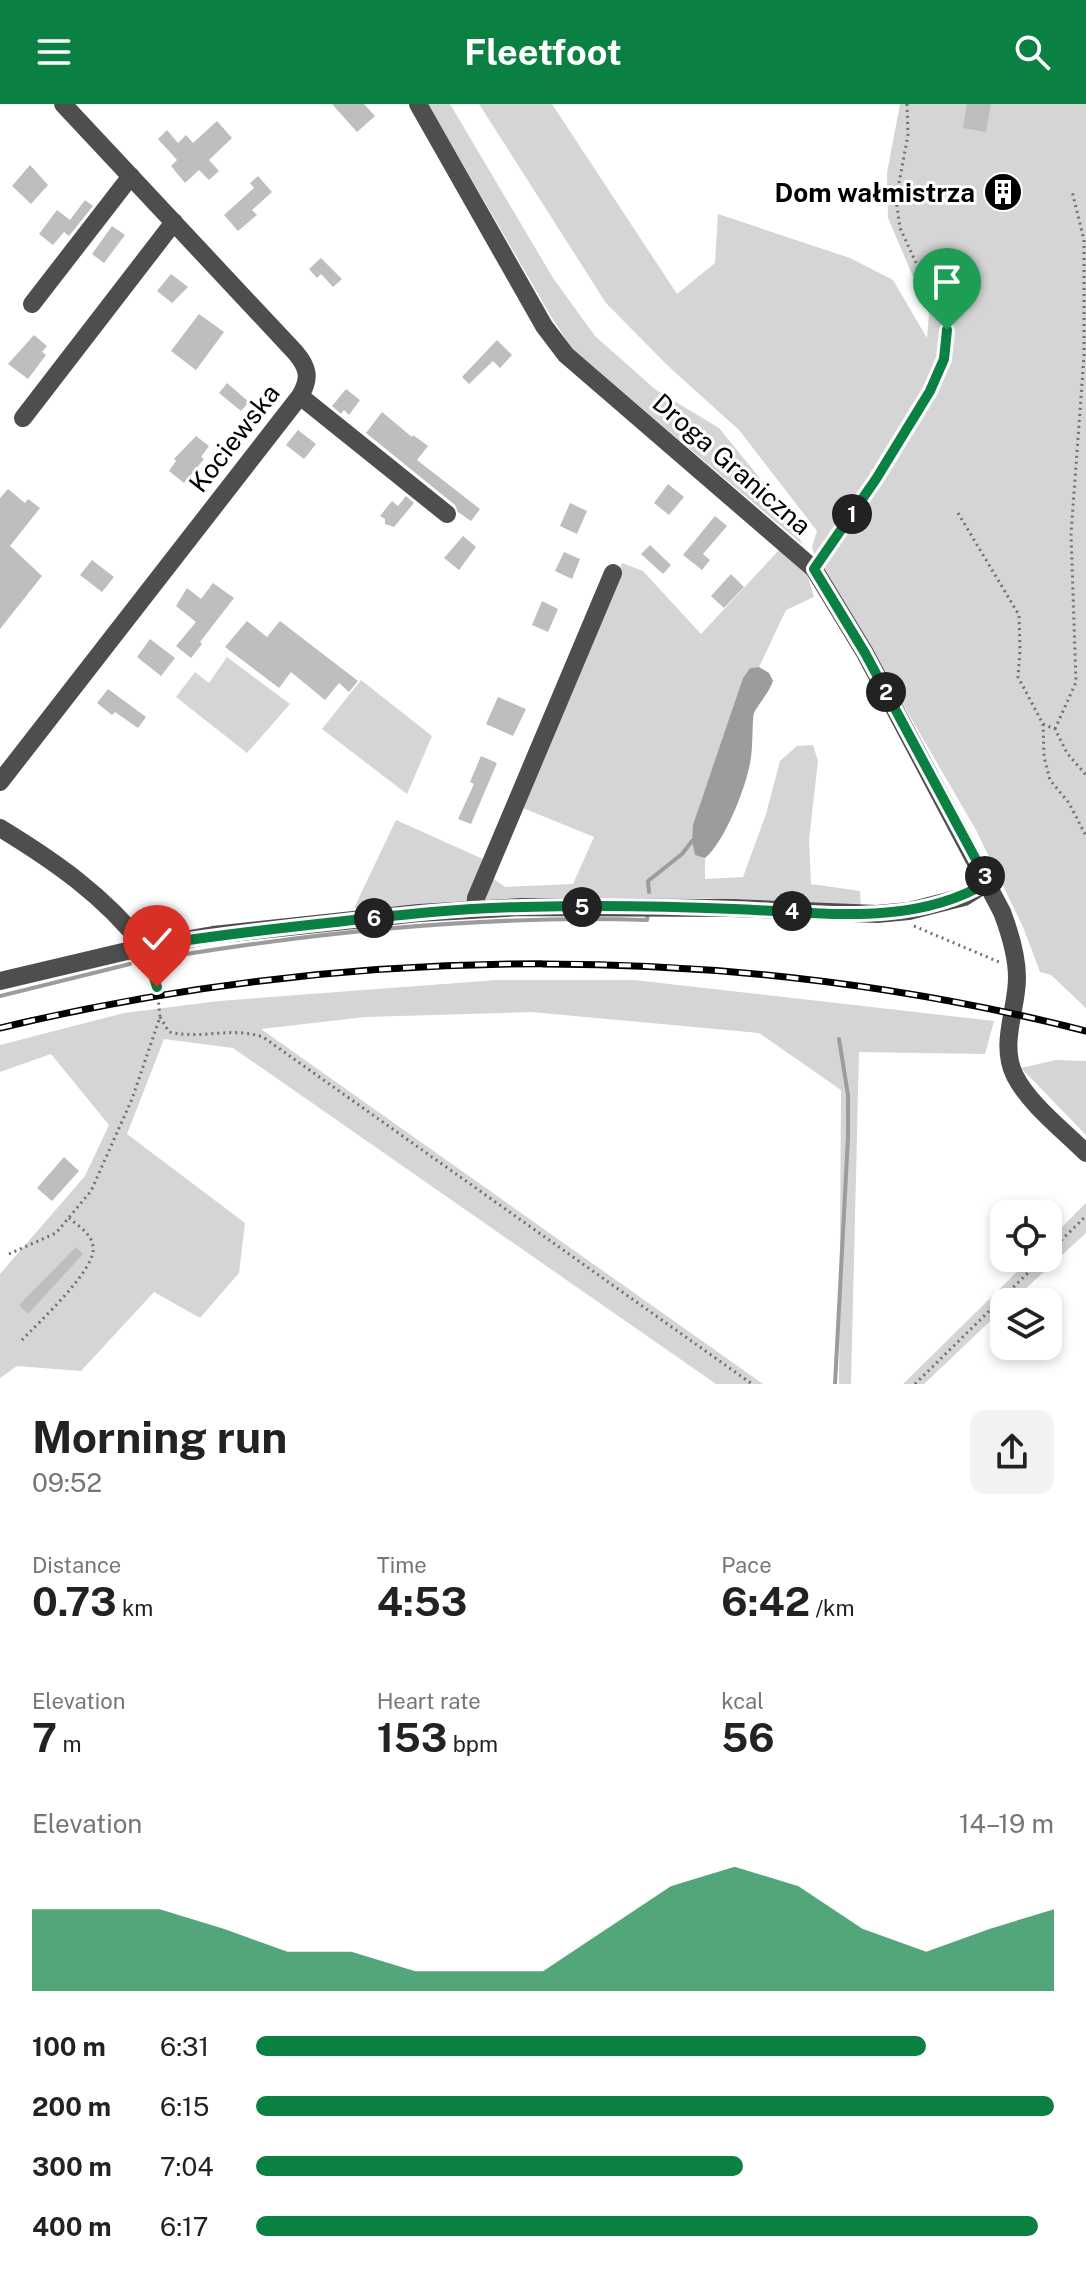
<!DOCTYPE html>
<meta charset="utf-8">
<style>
:root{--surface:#fff;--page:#f2f2f2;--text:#222;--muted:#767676;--accent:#0b8043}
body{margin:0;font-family:"Public Sans",sans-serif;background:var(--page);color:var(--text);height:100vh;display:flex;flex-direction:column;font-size:30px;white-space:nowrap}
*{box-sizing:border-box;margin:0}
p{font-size:26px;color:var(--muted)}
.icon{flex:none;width:44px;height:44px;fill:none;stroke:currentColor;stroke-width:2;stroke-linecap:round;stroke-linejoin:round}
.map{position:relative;height:1280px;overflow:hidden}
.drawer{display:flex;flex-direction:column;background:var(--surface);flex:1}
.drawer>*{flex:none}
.tools{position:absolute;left:990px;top:1096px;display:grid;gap:16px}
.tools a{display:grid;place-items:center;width:72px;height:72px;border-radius:16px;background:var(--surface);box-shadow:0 4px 12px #0003;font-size:40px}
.pin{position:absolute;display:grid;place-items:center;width:68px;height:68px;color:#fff;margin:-82px -34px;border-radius:50% 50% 50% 0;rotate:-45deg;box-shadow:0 0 8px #0007}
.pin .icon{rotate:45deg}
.km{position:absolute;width:40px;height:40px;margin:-20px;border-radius:50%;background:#222;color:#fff;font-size:22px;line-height:40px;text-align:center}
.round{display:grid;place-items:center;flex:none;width:84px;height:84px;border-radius:16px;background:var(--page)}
.summary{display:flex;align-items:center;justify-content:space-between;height:136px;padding:0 32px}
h1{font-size:44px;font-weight:700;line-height:60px}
.metrics{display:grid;grid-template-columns:repeat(3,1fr);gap:12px;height:136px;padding:8px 32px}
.metrics div{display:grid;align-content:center}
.metrics b{font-size:40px;font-weight:700}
.metrics small{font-size:22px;font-weight:400}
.metrics p{font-size:22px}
.chart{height:224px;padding:16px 32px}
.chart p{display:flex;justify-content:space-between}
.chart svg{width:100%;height:144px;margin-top:8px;fill:var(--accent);opacity:.7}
ul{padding:0 32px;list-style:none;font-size:26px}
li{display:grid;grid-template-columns:128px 96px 1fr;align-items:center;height:60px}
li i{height:20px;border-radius:10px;background:var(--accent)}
header{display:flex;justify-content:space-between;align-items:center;height:104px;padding:0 32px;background:var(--accent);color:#fff;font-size:36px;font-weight:700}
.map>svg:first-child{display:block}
.green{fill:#d5d5d5}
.water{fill:#9c9c9c}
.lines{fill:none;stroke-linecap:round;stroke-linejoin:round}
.stream{stroke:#9c9c9c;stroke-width:4}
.building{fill:#bebebe}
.path{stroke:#707070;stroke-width:3;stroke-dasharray:2 4;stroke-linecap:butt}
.minor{stroke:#4e4e4e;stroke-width:18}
.rail-casing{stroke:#000;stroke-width:7}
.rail{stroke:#fff;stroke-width:4;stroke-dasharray:12;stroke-linecap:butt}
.route-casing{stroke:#fff;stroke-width:16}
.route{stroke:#0b8043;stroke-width:10}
.labels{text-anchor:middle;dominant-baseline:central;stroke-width:6;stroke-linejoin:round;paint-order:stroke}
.poi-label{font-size:26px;font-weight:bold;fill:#000;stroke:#fff;text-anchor:end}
.street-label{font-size:26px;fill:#000;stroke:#fff}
</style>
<header><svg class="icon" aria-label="menu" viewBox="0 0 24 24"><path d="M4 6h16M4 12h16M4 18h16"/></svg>Fleetfoot<svg class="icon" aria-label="search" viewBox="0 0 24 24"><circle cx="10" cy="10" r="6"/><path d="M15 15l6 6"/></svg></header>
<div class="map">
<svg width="1086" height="1280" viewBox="0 0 1086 1280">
<rect width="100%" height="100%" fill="#fff"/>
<!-- green -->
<path class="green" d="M428 0H450L553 174 595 232 656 286 719 324 776 394 803 441 573 246 552 214Z
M479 0H552L677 190 715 159 718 110 850 154 893 176 927 234 929 210 888 114 887 69 900 0H1086V904L1051 871 1040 868 1023 823 976 726 886 571 825 484 812 443 817 427 739 326 667 261 606 199Z
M780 445 806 467 814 493 786 506 759 563 750 564 743 574 721 644 699 703 695 750 705 754V775L743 773 766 710 780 657 797 642 813 641 818 657 809 736 811 780 860 787 861 805 706 794 564 796 354 804 396 716 483 755 494 775 505 783 573 780 594 733 518 702 622 459 643 467 701 530Z
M227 553 290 600 247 649 176 593 195 568 209 579Z
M361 576 432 632 407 690 322 625Z
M497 876H634L994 917 985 950 859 948 851 1280H839L841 986 759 929 531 908 365 913 261 925 763 1280H716L233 944 164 935 127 1030 245 1119 239 1169 200 1214 154 1188 81 1267 17 1262 0 1274V1170L85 1072 109 1021 51 950 0 968V941L124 909 219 897Z
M1056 956 1086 957V1031L1021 964Z
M1086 1099V1129L1011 1198H1004V1204L924 1280H903L1031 1154H1048V1137Z"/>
<!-- water -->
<path class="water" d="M759 563 769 569 773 577C769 589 758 600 754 609 752 616 753 643 751 653 748 679 725 738 705 754L695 751 692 737 693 721 743 574 750 564Z"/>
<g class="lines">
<!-- stream -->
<path class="stream" d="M649 788 648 777 682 750 692 737
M180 851C335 826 490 811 647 816L648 809
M0 892 130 860
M835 1280 848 1033V991L839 935"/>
</g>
<!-- building -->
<path class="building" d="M332 0H364L375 12 357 28Z
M967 0H991L986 28 963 24Z
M217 17 232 34 209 56 219 67 209 76 199 66 185 79 171 62 177 56 158 35 167 26 178 39 186 31 193 39Z
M30 61 48 81 31 100 12 82Z
M995 71 1020 80 1011 104 987 96Z
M258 72 272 88 252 106 257 111 238 127 224 111 254 84 250 79Z
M85 96 93 102 69 132 64 128 53 141 39 130 57 106 70 116Z
M112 122 125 131 104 159 92 150Z
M321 154 342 175 333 183 321 170 317 174 309 165Z
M171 170 188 183 172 199 157 187Z
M199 210 224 228 196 266 171 247Z
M34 231 47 242 42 248 46 251 28 275 8 260Z
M497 236 512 251 500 264 493 257 469 280 462 273Z
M227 279 249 298 241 307 219 289Z
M346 285 360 296 349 311 344 306 341 310 332 302Z
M382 308 412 333 413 331 428 342 417 356 480 405 471 417 458 408 455 401 366 329Z
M298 326 316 340 304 355 286 341Z
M196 332 209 342 201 353 204 355 184 379 169 367 176 357 174 355Z
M668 380 684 393 669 411 654 399Z
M8 385 25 399 28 395 40 404 10 442 42 472 0 525V394Z
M406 392 414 399 394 423 385 420V415L380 412 392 397 398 402Z
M570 399 587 407 577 430 560 422Z
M715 412 727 422 703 450 710 456 702 466 683 451Z
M463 432 476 443 459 466 444 454Z
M650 441 671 461 663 470 641 450Z
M564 448 580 455 572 475 555 467Z
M92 456 114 473 102 488 80 471Z
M731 470 744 483 724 504 711 492Z
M213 479 234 494 200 538 202 540 191 554 176 542 196 518 176 502 187 484 201 495Z
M542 497 558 505 548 528 532 521Z
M247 517 267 533 280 517 358 577 349 588 339 579 325 596 291 568 279 584 225 543Z
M150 535 175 554 161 572 137 553Z
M108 585 146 613 138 624 115 608 112 611 97 599Z
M498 593 526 605 513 632 486 620Z
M481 652 497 659 471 720 458 715 474 680 470 678Z
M64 1053 79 1067 52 1097 37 1084Z
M76 1143 83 1150 28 1210 19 1201Z"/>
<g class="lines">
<!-- path -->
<path class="path" d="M958 409 1019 511 1020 547 1018 573 1043 620 1044 653 1050 676 1069 699 1086 732
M822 453 876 375 930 287 944 255 947 226 900 124 896 95 908 31 907 0
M1043 620 1055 625 1067 649 1086 671
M1055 625 1076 578 1071 430 1084 252V136L1072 87
M914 822 999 858
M160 913 169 928C202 936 230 922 263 933L752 1280
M1048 1149 1086 1112
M9 1150 56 1129 91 1087 132 995 160 913 157 883 148 856
M22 1236C38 1219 98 1164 93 1142 91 1129 78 1122 69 1114
M915 1280 1043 1154"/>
<!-- minor -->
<path class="minor" d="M418 0 544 222 566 251 814 465 865 549 1002 808C1010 829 1017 851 1017 874 1017 906 999 940 1015 972 1030 1001 1063 1026 1086 1049
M32 200 131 72
M300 292 447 410
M23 314 174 118
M0 678 300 292C311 274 308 263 295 248L63 0
M0 724C54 757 105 792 144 843
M475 805 476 794 613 469
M0 877 144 843 213 831 419 809 522 803 731 804 877 810 909 807 964 793 988 778"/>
<defs>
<path id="rail" d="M0 924C353 839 733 837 1086 927"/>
</defs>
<!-- rail casing -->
<use href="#rail" class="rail-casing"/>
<!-- rail -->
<use href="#rail" class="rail"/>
</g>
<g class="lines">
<defs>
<path id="route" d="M157 883 144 843C208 832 271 825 336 818 398 811 460 804 523 803 593 801 664 802 734 805 819 808 912 824 988 778L865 549 814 465 876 375 930 287 944 255 947 226"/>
</defs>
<!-- route casing -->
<use href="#route" class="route-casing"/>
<!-- route -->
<use href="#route" class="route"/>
</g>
<!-- icons -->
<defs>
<symbol id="building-disc" viewBox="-11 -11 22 22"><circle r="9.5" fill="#000" stroke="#fff"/><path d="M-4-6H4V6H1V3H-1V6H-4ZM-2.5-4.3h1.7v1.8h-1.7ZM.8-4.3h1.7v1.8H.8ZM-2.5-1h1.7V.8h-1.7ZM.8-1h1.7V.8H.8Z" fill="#fff"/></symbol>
</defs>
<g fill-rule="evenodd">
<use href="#building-disc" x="981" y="66" width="44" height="44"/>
</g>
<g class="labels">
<!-- poi labels -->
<g class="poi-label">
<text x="975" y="88">Dom wałmistrza</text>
</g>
<!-- street labels -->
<g class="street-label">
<text transform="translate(234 334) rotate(-52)">Kociewska</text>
<text transform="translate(732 360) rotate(41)">Droga Graniczna</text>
</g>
</g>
</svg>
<div class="tools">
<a><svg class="icon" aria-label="locate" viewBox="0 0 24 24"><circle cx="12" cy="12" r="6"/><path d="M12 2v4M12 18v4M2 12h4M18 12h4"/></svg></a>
<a><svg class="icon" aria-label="layers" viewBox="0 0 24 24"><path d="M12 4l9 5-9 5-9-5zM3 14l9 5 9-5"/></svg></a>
</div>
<div class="pin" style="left:947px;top:226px;background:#1e9e55"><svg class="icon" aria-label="arrive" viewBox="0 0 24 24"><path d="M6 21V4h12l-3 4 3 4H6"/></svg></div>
<div class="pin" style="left:157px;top:883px;background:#d93025"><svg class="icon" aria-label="check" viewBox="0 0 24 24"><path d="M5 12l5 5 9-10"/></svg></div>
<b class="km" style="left:852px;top:410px">1</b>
<b class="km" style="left:886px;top:588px">2</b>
<b class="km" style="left:985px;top:772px">3</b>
<b class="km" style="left:792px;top:807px">4</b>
<b class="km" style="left:582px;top:803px">5</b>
<b class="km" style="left:374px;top:814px">6</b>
</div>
<section class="drawer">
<div class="summary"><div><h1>Morning run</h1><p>09:52</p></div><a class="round"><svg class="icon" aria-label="share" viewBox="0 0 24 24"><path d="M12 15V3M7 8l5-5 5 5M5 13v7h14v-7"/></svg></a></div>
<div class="metrics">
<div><p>Distance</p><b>0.73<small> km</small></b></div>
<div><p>Time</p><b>4:53</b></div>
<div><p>Pace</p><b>6:42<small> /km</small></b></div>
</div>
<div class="metrics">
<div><p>Elevation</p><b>7<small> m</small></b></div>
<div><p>Heart rate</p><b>153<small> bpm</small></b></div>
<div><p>kcal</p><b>56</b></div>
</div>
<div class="chart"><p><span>Elevation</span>14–19 m</p>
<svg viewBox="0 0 160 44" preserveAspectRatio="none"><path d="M0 44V19L10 19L20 19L30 25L40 32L50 32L60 38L70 38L80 38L90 25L100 12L110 6L120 12L130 25L140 32L150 25L160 19V44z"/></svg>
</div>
<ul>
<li><b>100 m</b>6:31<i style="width:84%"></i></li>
<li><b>200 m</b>6:15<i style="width:100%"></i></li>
<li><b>300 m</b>7:04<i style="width:61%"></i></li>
<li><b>400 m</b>6:17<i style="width:98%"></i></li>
</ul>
</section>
